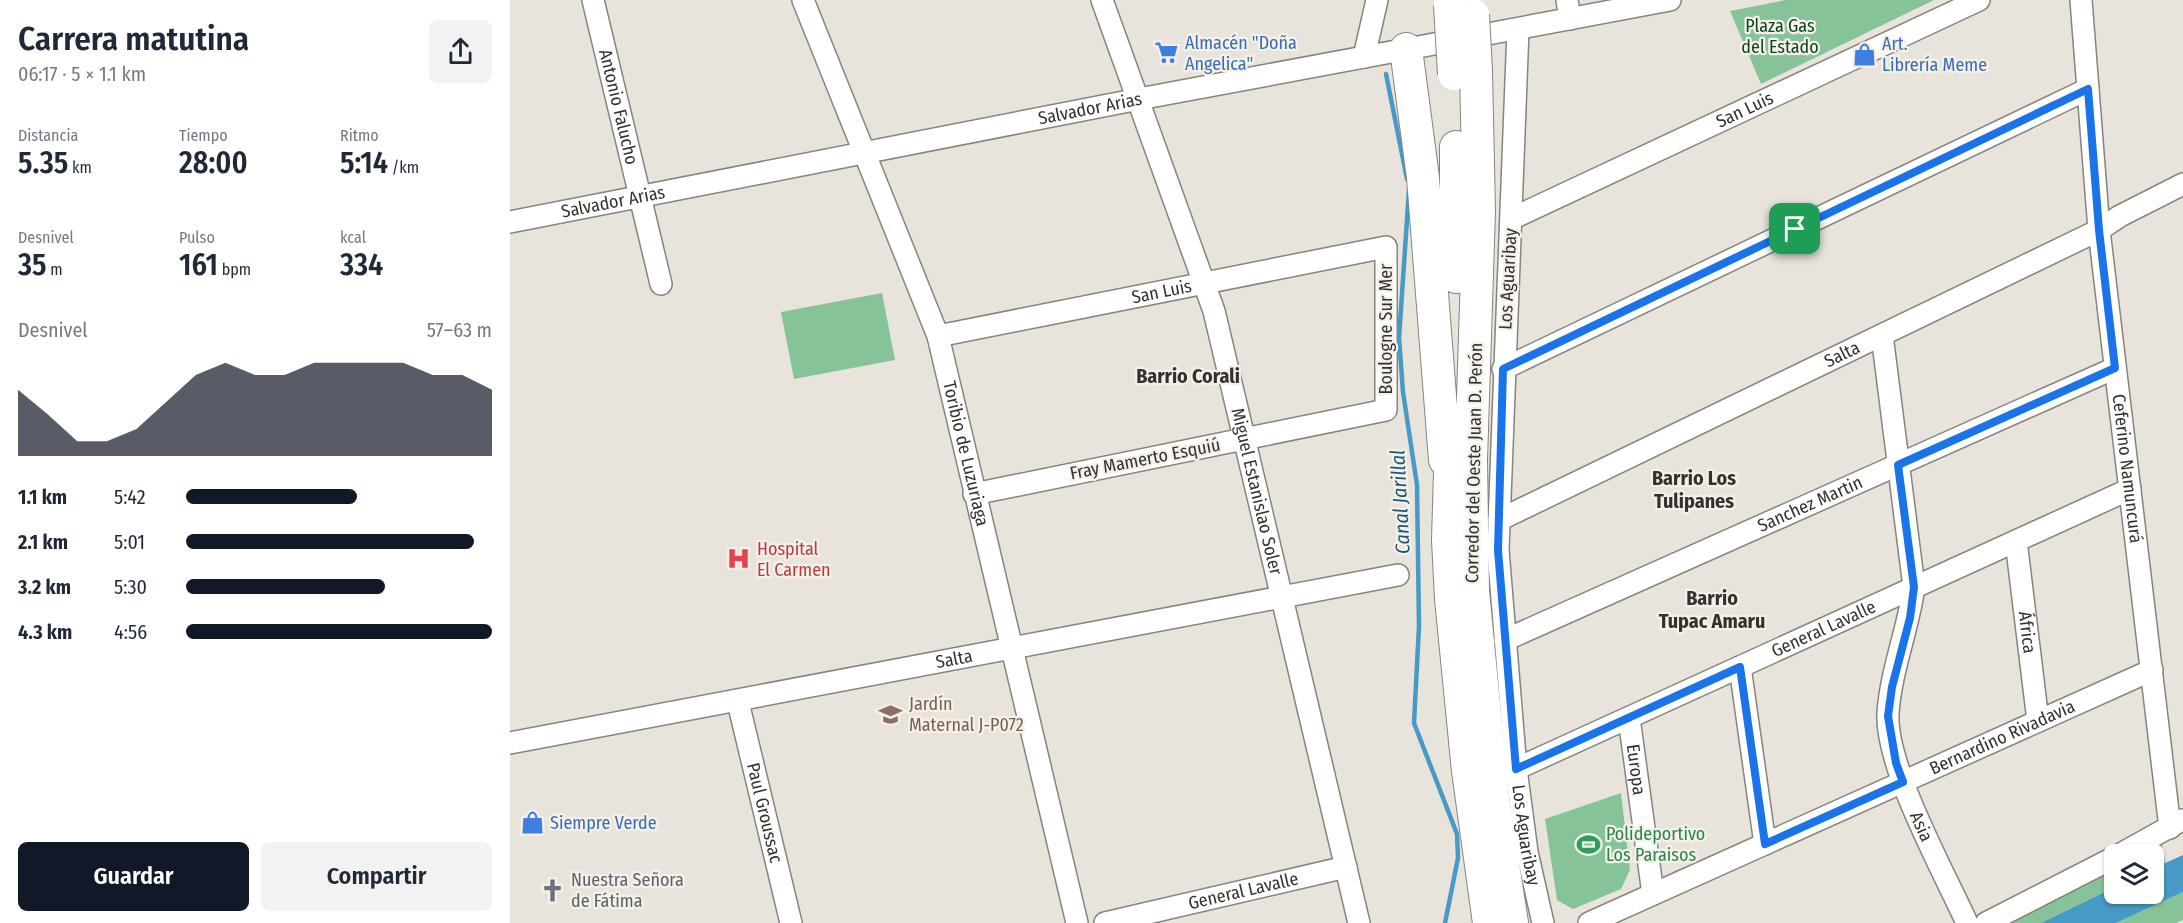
<!DOCTYPE html>
<html lang="es">
<meta charset="utf-8">
<style>
:root{--surface:#fff;--page:#f2f2f3;--text:#1f2937;--muted:#747a83;--accent:#111827}
body{margin:0;font-family:"Fira Sans Condensed",sans-serif;background:var(--page);color:var(--text);height:100vh;display:flex;flex-direction:column;font-size:22px;white-space:nowrap}
*{box-sizing:border-box;margin:0}
p{font-size:20px;color:var(--muted)}
.icon{flex:none;width:33px;height:33px;fill:none;stroke:currentColor;stroke-width:2;stroke-linecap:round;stroke-linejoin:round}
.map{position:relative;flex:1;overflow:hidden}
.panel{display:flex;flex-direction:column;background:var(--surface);width:510px}
.panel>*{flex:none}
.buttons{position:absolute;left:1594px;top:844px;display:grid;gap:12px}
.buttons a{display:grid;place-items:center;width:60px;height:60px;border-radius:9px;background:var(--surface);box-shadow:0 2px 4px #0004;font-size:30px}
.pin{position:absolute;display:grid;place-items:center;width:51px;height:51px;color:#fff;margin:-26px;border-radius:12px;box-shadow:0 3px 9px #0006}
.round{display:grid;place-items:center;flex:none;width:63px;height:63px;border-radius:9px;background:var(--page)}
.summary{display:flex;align-items:center;justify-content:space-between;height:102px;padding:0 18px}
h1{font-size:33px;font-weight:600;line-height:45px}
.stats{display:grid;grid-template-columns:repeat(3,1fr);gap:9px;height:102px;padding:6px 18px}
.stats div{display:grid;align-content:center}
.stats b{font-size:30px;font-weight:600}
.stats small{font-size:16px;font-weight:400}
.stats p{font-size:16px}
.chart{height:168px;padding:12px 18px}
.chart p{display:flex;justify-content:space-between}
.chart svg{width:100%;height:108px;margin-top:6px;fill:var(--accent);opacity:.7}
.primary-button{display:flex;gap:12px;margin-top:auto;padding:12px 18px}
.primary-button a{flex:1;height:69px;border-radius:9px;background:var(--accent);color:#fff;font-size:24px;font-weight:600;line-height:69px;text-align:center}
.primary-button a+a{background:var(--page);color:var(--text)}
ul{padding:0 18px;list-style:none;font-size:20px}
li{display:grid;grid-template-columns:96px 72px 1fr;align-items:center;height:45px}
li i{height:15px;border-radius:8px;background:var(--accent)}
main{display:flex;flex:1;min-height:0}
.map>svg:first-child{display:block}
.green{fill:#86c399}
.water{fill:#479ac5}
.lines{fill:none;stroke-linecap:round;stroke-linejoin:round}
.stream{stroke:#479ac5;stroke-width:4.5}
.minor-casing{stroke:#87847d;stroke-width:24}
.highway-casing{stroke:#87847d;stroke-width:34}
.minor{stroke:#fff;stroke-width:21}
.highway{stroke:#fff;stroke-width:32}
.highway-bridge-casing{stroke:#87847d;stroke-width:34;stroke-linecap:butt}
.highway-bridge{stroke:#fff;stroke-width:32}
.route-casing{stroke:#fff;stroke-width:12}
.route{stroke:#1a73e8;stroke-width:8}
.labels{text-anchor:middle;dominant-baseline:central;stroke-width:4.5;stroke-linejoin:round;paint-order:stroke}
.park-label{font-size:18px;fill:#0c4525;stroke:#f5f1e9}
.shop-label{font-size:18px;fill:#366cbe;stroke:#f5f1e9;text-anchor:start}
.street-label{font-size:18px;fill:#34322f;stroke:#f5f1e9}
.health-label{font-size:18px;fill:#be3a42;stroke:#f5f1e9;text-anchor:start}
.education-label{font-size:18px;fill:#785e54;stroke:#f5f1e9;text-anchor:start}
.leisure-label{font-size:18px;fill:#27864d;stroke:#f5f1e9;text-anchor:start}
.worship-label{font-size:18px;fill:#5b616d;stroke:#f5f1e9;text-anchor:start}
.neighbourhood-label{font-size:20px;font-weight:bold;fill:#34322f;stroke:#f5f1e9}
.water-label{font-size:20px;font-style:italic;fill:#175775;stroke:#f5f1e9}
</style>
<main>
<section class="panel">
<div class="summary"><div><h1>Carrera matutina</h1><p>06:17 · 5 × 1.1 km</p></div><a class="round"><svg class="icon" aria-label="share" viewBox="0 0 24 24"><path d="M12 15V3M7 8l5-5 5 5M5 13v7h14v-7"/></svg></a></div>
<div class="stats">
<div><p>Distancia</p><b>5.35<small> km</small></b></div>
<div><p>Tiempo</p><b>28:00</b></div>
<div><p>Ritmo</p><b>5:14<small> /km</small></b></div>
</div>
<div class="stats">
<div><p>Desnivel</p><b>35<small> m</small></b></div>
<div><p>Pulso</p><b>161<small> bpm</small></b></div>
<div><p>kcal</p><b>334</b></div>
</div>
<div class="chart"><p><span>Desnivel</span>57–63 m</p>
<svg viewBox="0 0 160 44" preserveAspectRatio="none"><path d="M0 44V17L10 27L20 38L30 38L40 33L50 22L60 11L70 6L80 11L90 11L100 6L110 6L120 6L130 6L140 11L150 11L160 17V44z"/></svg>
</div>
<ul>
<li><b>1.1 km</b>5:42<i style="width:56%"></i></li>
<li><b>2.1 km</b>5:01<i style="width:94%"></i></li>
<li><b>3.2 km</b>5:30<i style="width:65%"></i></li>
<li><b>4.3 km</b>4:56<i style="width:100%"></i></li>
</ul>
<div class="primary-button"><a>Guardar</a><a>Compartir</a></div>
</section>
<div class="map">
<svg width="1673" height="923" viewBox="0 0 1673 923">
<rect width="100%" height="100%" fill="#e8e4dc"/>
<!-- green -->
<path class="green" d="M1276 0H1424L1251 84 1220 11Z
M372 293 385 360 284 379 271 312Z
M1111 793 1120 870 1111 889 1063 909 1047 900 1035 819Z
M1652 844 1655 863 1644 868V855H1630Z
M1605 868V887L1531 923H1496Z
M1673 892V920L1666 923H1606Z"/>
<!-- water -->
<path class="water" d="M1673 855V892L1606 923H1531L1605 887V894H1644V868Z"/>
<g class="lines">
<!-- stream -->
<path class="stream" d="M876 74 897 179
M899 190 889 338 893 392 907 485 909 626 904 723 947 834 948 858 935 923"/>
<defs>
<g id="minor">
<path id="s1" d="M83 0 151 284"/>
<path id="s2" d="M293 0 428 336 567 923"/>
<path id="s3" d="M592 0 704 311 849 923"/>
<path d="M1057 0 1060 19"/>
<path id="s4" d="M1571 0 1589 230 1660 828"/>
<path id="s5" d="M1008 29 988 550 1006 769 1017 852 1033 923"/>
<path d="M854 57 867 0"/>
<path id="s6" d="M1001 219 1469 0"/>
<path id="s7" d="M0 222 629 99 1160 0"/>
<path id="s8" d="M1372 335 1404 587C1398 630 1381 670 1378 713 1375 766 1434 872 1457 923"/>
<path id="s9" d="M428 336 876 247V410L464 494"/>
<path d="M993 369 1578 89"/>
<path id="s10" d="M989 520 1589 230 1610 216 1673 184"/>
<path id="s11" d="M1506 541 1528 721"/>
<path id="s12" d="M995 640 1605 368"/>
<path d="M1230 667 1255 844"/>
<path id="s13" d="M228 702 281 923"/>
<path id="s14" d="M1119 718 1143 894"/>
<path id="s15" d="M0 743 888 575"/>
<path id="s16" d="M1006 769 1620 489"/>
<path d="M1609 855 1672 820"/>
<path id="s17" d="M595 923 836 867"/>
<path id="s18" d="M1079 923 1642 670"/>
<path d="M1476 923 1605 857"/>
</g>
<path id="highway" d="M896 49 913 178 935 460
M966 71 969 211 961 460 963 591 983 798 1002 923
M946 277V147
M941 438 938 540 941 599 958 771 979 923"/>
</defs>
<!-- minor casing -->
<use href="#minor" class="minor-casing"/>
<!-- highway casing -->
<use href="#highway" class="highway-casing"/>
<!-- minor -->
<use href="#minor" class="minor"/>
<!-- highway -->
<use href="#highway" class="highway"/>
<defs>
<path id="highway-bridge" d="M940 5 944 74
M963 15 966 71"/>
</defs>
<!-- highway-bridge casing -->
<use href="#highway-bridge" class="highway-bridge-casing"/>
<!-- highway-bridge -->
<use href="#highway-bridge" class="highway-bridge"/>
</g>
<g class="lines">
<defs>
<path id="route" d="M1578 89 1589 230 1605 368 1388 465 1404 587 1400 618 1382 687 1378 716 1386 763 1393 782 1255 844 1230 667 1006 769 988 550 993 369Z"/>
</defs>
<!-- route casing -->
<use href="#route" class="route-casing"/>
<!-- route -->
<use href="#route" class="route"/>
</g>
<!-- icons -->
<defs>
<symbol id="supermarket-bare" viewBox="-9 -9 18 18"><path d="M-6-5.5h2.5l.6 2H6L4.5 2H-2.5L-4.4-4H-6ZM-1.5 3.2a1.3 1.3 0 1 0 .1 0ZM3 3.2a1.3 1.3 0 1 0 .1 0Z" fill="#3f7fe0" stroke="#f5f1e9" stroke-width="2.5" paint-order="stroke"/></symbol>
<symbol id="shop-bare" viewBox="-9 -9 18 18"><path d="M-5-2.5h2.3a2.7 3.5 0 0 1 5.4 0H5L5.5 6h-11ZM-1.5-2.5h3a1.5 2.3 0 0 0-3 0Z" fill="#3f7fe0" stroke="#f5f1e9" stroke-width="2.5" paint-order="stroke"/></symbol>
<symbol id="hospital-bare" viewBox="-9 -9 18 18"><path d="M-5-5h3v3.5h4V-5h3V5h-3V1.5h-4V5h-3Z" fill="#e0444e" stroke="#f5f1e9" stroke-width="2.5" paint-order="stroke"/></symbol>
<symbol id="school-bare" viewBox="-9 -9 18 18"><path d="M0-5L7-2L0 1L-7-2ZM-4 1L0 2.5L4 1V4Q0 6-4 4Z" fill="#8d6e63" stroke="#f5f1e9" stroke-width="2.5" paint-order="stroke"/></symbol>
<symbol id="stadium-bare" viewBox="-9 -9 18 18"><path d="M0-5a6.5 5 0 1 0 0 10a6.5 5 0 1 0 0-10ZM-3.5-1.8h7v3.6h-7Z" fill="#2e9e5b" stroke="#f5f1e9" stroke-width="2.5" paint-order="stroke"/></symbol>
<symbol id="church-bare" viewBox="-9 -9 18 18"><path d="M-1.2-6h2.4v3.5h3.3v2.4h-3.3V6h-2.4V-.1h-3.3v-2.4h3.3Z" fill="#6b7280" stroke="#f5f1e9" stroke-width="2.5" paint-order="stroke"/></symbol>
</defs>
<g fill-rule="evenodd">
<use href="#supermarket-bare" x="640" y="36" width="33" height="33"/>
<use href="#shop-bare" x="1338" y="38" width="33" height="33"/>
<use href="#hospital-bare" x="212" y="542" width="33" height="33"/>
<use href="#school-bare" x="364" y="698" width="33" height="33"/>
<use href="#shop-bare" x="6" y="806" width="33" height="33"/>
<use href="#stadium-bare" x="1062" y="828" width="33" height="33"/>
<use href="#church-bare" x="26" y="874" width="33" height="33"/>
</g>
<g class="labels">
<!-- park labels -->
<g class="park-label">
<text x="1270" y="26">Plaza Gas<tspan x="1270" dy="21">del Estado</tspan></text>
</g>
<!-- shop labels -->
<g class="shop-label">
<text x="675" y="43">Almacén "Doña<tspan x="675" dy="21">Angelica"</tspan></text>
<text x="1372" y="44">Art.<tspan x="1372" dy="21">Librería Meme</tspan></text>
<text x="40" y="823">Siempre Verde</text>
</g>
<!-- street labels -->
<g class="street-label">
<text stroke="none"><textPath href="#s1" startOffset="110">Antonio Falucho</textPath></text>
<text stroke="none"><textPath href="#s7" startOffset="591">Salvador Arias</textPath></text>
<text stroke="none"><textPath href="#s6" startOffset="258">San Luis</textPath></text>
<text stroke="none"><textPath href="#s7" startOffset="105">Salvador Arias</textPath></text>
<text transform="translate(998 279) rotate(-87)">Los Aguaribay</text>
<text stroke="none"><textPath href="#s9" startOffset="228">San Luis</textPath></text>
<text transform="translate(876 329) rotate(-90)">Boulogne Sur Mer</text>
<text stroke="none"><textPath href="#s10" startOffset="381">Salta</textPath></text>
<text stroke="none"><textPath href="#s2" startOffset="483">Toribio de Luzuriaga</textPath></text>
<text transform="translate(635 459) rotate(-11)">Fray Mamerto Esquiú</text>
<text transform="translate(964 463) rotate(-89)">Corredor del Oeste Juan D. Perón</text>
<text stroke="none"><textPath href="#s4" startOffset="471">Ceferino Namuncurá</textPath></text>
<text stroke="none"><textPath href="#s3" startOffset="516">Miguel Estanislao Soler</textPath></text>
<text stroke="none"><textPath href="#s12" startOffset="334">Sanchez Martin</textPath></text>
<text stroke="none"><textPath href="#s16" startOffset="338">General Lavalle</textPath></text>
<text stroke="none"><textPath href="#s11" startOffset="92">África</textPath></text>
<text stroke="none"><textPath href="#s15" startOffset="452">Salta</textPath></text>
<text stroke="none"><textPath href="#s18" startOffset="453">Bernardino Rivadavia</textPath></text>
<text stroke="none"><textPath href="#s14" startOffset="52">Europa</textPath></text>
<text stroke="none"><textPath href="#s13" startOffset="114">Paul Groussac</textPath></text>
<text stroke="none"><textPath href="#s8" startOffset="502">Asia</textPath></text>
<text stroke="none"><textPath href="#s5" startOffset="808">Los Aguaribay</textPath></text>
<text stroke="none"><textPath href="#s17" startOffset="142">General Lavalle</textPath></text>
</g>
<!-- health labels -->
<g class="health-label">
<text x="247" y="549">Hospital<tspan x="247" dy="21">El Carmen</tspan></text>
</g>
<!-- education labels -->
<g class="education-label">
<text x="399" y="704">Jardín<tspan x="399" dy="21">Maternal J-P072</tspan></text>
</g>
<!-- leisure labels -->
<g class="leisure-label">
<text x="1096" y="834">Polideportivo<tspan x="1096" dy="21">Los Paraisos</tspan></text>
</g>
<!-- worship labels -->
<g class="worship-label">
<text x="61" y="880">Nuestra Señora<tspan x="61" dy="21">de Fátima</tspan></text>
</g>
<!-- neighbourhood labels -->
<g class="neighbourhood-label">
<text x="678" y="376">Barrio Corali</text>
<text x="1184" y="478">Barrio Los<tspan x="1184" dy="23">Tulipanes</tspan></text>
<text x="1202" y="598">Barrio<tspan x="1202" dy="23">Tupac Amaru</tspan></text>
</g>
<!-- water labels -->
<g class="water-label">
<text transform="translate(890 502) rotate(-93)">Canal Jarillal</text>
</g>
</g>
</svg>
<div class="buttons">
<a><svg class="icon" aria-label="layers" viewBox="0 0 24 24"><path d="M12 4l9 5-9 5-9-5zM3 14l9 5 9-5"/></svg></a>
</div>
<div class="pin" style="left:1285px;top:229px;background:#1e9e55"><svg class="icon" aria-label="arrive" viewBox="0 0 24 24"><path d="M6 21V4h12l-3 4 3 4H6"/></svg></div>
</div>
</main>
